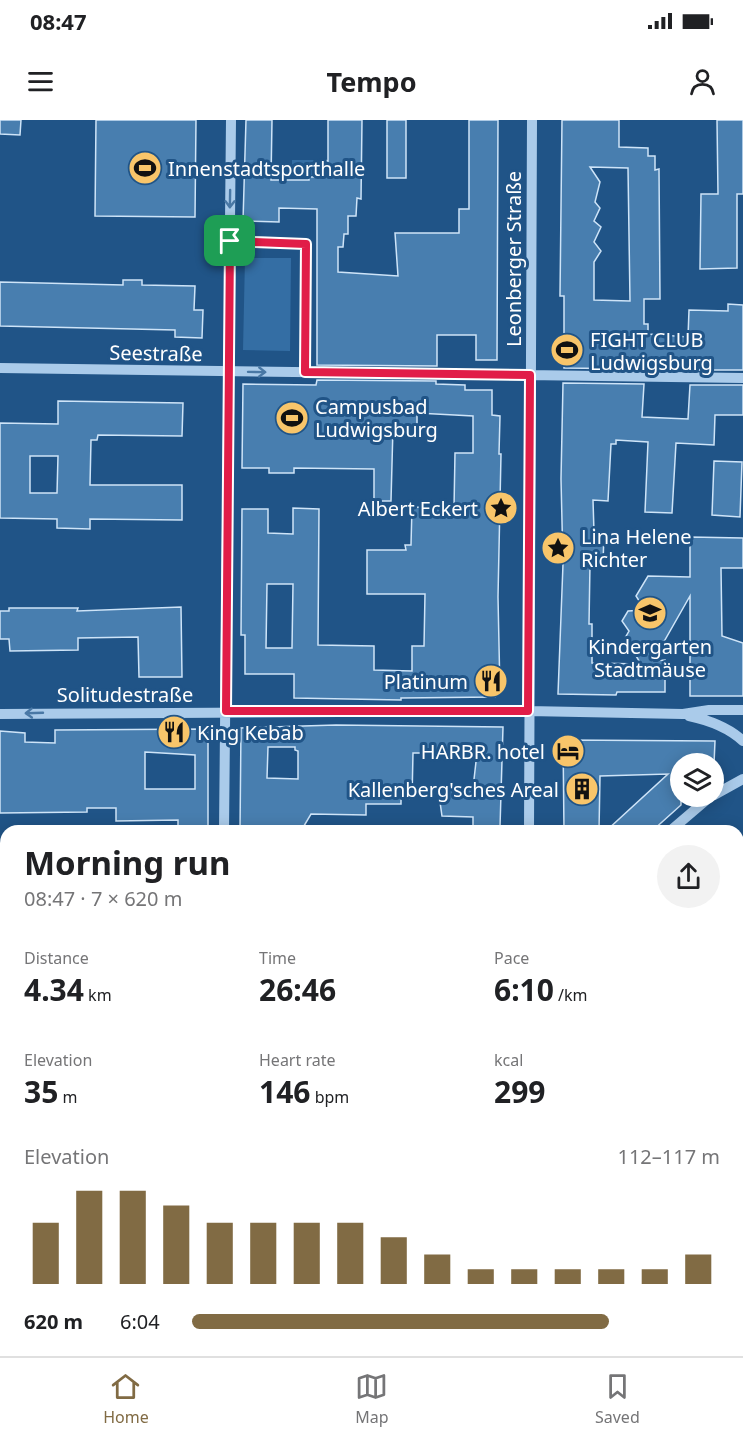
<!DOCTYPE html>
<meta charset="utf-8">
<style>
:root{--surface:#fff;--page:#f2f2f2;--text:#202124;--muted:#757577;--line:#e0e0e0;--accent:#816b44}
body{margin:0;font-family:"Noto Sans",sans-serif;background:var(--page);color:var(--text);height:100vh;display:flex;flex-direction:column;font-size:22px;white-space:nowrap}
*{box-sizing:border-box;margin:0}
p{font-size:20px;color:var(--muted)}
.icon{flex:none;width:33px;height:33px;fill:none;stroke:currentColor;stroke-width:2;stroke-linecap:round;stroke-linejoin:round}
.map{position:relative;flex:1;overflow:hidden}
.side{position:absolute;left:0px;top:705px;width:744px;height:531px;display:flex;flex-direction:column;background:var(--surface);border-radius:18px 18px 0 0;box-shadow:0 3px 15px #0003}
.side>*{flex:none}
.buttons{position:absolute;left:670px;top:633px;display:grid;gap:12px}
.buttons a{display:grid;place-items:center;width:54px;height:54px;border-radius:50%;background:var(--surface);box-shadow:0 3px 15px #0003;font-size:30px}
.pin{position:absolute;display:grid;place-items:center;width:51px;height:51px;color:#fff;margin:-26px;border-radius:12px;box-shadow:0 3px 9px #0006}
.round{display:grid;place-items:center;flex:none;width:63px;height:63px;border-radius:32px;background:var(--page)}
.headline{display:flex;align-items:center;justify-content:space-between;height:102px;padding:0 24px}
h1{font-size:33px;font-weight:700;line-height:45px}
.stats{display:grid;grid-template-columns:repeat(3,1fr);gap:9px;height:102px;padding:6px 24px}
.stats div{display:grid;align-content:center}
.stats b{font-size:30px;font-weight:700}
.stats small{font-size:16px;font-weight:400}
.stats p{font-size:16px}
.chart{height:168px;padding:12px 24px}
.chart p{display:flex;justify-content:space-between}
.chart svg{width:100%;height:108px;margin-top:6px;stroke:var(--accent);stroke-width:6}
ul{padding:0 24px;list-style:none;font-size:20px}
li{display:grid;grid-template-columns:96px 72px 1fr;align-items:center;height:45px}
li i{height:15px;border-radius:8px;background:var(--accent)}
.status{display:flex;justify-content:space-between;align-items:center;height:42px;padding:0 30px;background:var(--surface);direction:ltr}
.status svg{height:16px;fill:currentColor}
header{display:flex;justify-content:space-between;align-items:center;height:78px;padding:0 24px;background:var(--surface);font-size:27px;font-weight:700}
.tabs{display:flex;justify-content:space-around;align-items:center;height:84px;border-top:2px solid var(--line);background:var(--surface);font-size:16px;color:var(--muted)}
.tabs a{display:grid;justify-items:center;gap:3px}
.tabs .on{color:var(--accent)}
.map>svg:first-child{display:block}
.green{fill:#346ea4}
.building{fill:#487eaf;stroke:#cee4f8;stroke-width:1.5;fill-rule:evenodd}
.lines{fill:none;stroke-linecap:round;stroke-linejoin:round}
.minor-tunnel{stroke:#416e99;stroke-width:10;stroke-dasharray:10 5;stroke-linecap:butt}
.minor{stroke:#aacbea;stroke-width:10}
.rail-casing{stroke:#fff;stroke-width:7}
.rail{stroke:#205487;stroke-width:4.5;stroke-dasharray:14;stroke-linecap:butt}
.oneway{stroke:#4978a5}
.route-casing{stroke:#fff;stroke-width:12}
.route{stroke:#e11d48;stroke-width:8}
.labels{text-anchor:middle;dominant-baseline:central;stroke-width:6;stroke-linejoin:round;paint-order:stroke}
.poi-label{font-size:20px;fill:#fff;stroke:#205487;text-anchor:start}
.street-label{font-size:20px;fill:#fff;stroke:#205487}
</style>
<div class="status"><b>08:47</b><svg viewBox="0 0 49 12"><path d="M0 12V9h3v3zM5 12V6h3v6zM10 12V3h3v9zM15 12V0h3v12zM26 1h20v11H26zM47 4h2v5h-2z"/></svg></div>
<header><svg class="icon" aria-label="menu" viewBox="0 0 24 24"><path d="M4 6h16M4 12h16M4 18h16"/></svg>Tempo<svg class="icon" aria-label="person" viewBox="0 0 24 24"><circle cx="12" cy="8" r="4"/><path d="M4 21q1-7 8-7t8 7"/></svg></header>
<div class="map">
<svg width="743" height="1236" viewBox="0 0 743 1236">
<rect width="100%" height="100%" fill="#205487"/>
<!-- green -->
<path class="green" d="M292 40H316L317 55H292Z
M245 138H291L290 231 243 230Z
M743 952V1009L738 1004V955Z
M738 1012 743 1016V1236H669L670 1230H738Z"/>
<!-- building -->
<path class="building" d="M0 0H21L20 15 0 14Z
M96 0H196L195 97 95 96Z
M246 0H272L271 60H309V57H324V40L328 41V0H362L361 79 357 78 356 96H348V114H344L343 127H338V152L398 156 395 113H459V89H469V0H498L497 240H476V215H437V246L317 245V89L279 88V102L243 101Z
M387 0H406V58H387Z
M562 0H619V27L648 28V36H655V50L659 49 660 179H644V204H648V214L688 217 689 190 728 191V184L743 185V250H690L691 244 647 242 644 243V249L564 248V176H560ZM590 47 628 48 630 181 594 180V142L601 131 594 122 601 107 594 101 600 88 595 82 600 62Z
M717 0H743V74H737V148L700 149 701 74H718Z
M123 160H142V165L195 166 194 190H203L202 218 175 217V210L0 206V162L123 165Z
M317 260 436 261V264L465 265V270H492V295L500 296 499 334H501L498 477 500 572 495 577 401 578V580L294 578V554H245V515H241L242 389H268V413L293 414V388L319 389 318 525 374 526V550L412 551V526H424L425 474H367V430H406L405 425H411L412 387 454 388 455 333H473V296L417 293V307H393L391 381H374V349L294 348V353H269V348H242L243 264 316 265ZM267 464H293L292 528H266Z
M563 263 644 264 642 297 688 299 690 265H743V295H715L714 325 676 323 672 393 645 392 648 322 616 320V324H611L608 381 593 380 594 412 604 413 603 444H590L589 504H592V543L641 544 625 518 629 511 622 501 628 491 645 490 636 476 648 456 690 457V417L743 418V448H721L722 516 743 523V576H690V476L653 541 665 540V572H617L616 575 558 574 563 444 561 359Z
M58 281 183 283 182 316 98 315 97 320H91L90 365H182V400L90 399V409L57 408V399L0 398V303L58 304ZM30 336H58L57 373H30Z
M714 341 742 342 740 397 712 395Z
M181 487 182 557H139L138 517 78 518V530L10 531 9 519H0V491H9V488H78L77 491Z
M336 605 503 607 500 707 473 706V697L442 696 440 682 442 668H473L477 633H413L412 679 401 678V684H366V695L311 694 301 711H240L241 608ZM268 627H295V630L298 631V659L267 658Z
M208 609V711H178V700L116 701V688H87V692L0 693V611L25 613V622L55 623V610ZM145 632 195 635V669H145Z
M563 620 715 621 714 644H681V685L652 711H606L668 654 600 656 599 711H564Z"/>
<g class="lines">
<!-- minor-tunnel -->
<path class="minor-tunnel" d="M0 1113 6 1109"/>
<!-- minor -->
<path class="minor" d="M230 121 306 124 305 252
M0 248 743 258
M0 594 528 591 683 594 709 590H743
M689 596C708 600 728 607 743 621
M714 675 743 659
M224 711 231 0
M529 711 532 0
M670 711 711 676
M738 750 743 747
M0 1047 6 1051
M0 1087 6 1084
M535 1236V1230"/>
<defs>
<path id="rail" d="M738 786 743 783
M738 799 743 796
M738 813 743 810
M738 832 743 829
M738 850 743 847
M0 1219 6 1216
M0 1233 6 1230
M59 1236 70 1230
M83 1236 94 1230"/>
</defs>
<!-- rail casing -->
<use href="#rail" class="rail-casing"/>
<!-- rail -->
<use href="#rail" class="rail"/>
</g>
<!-- one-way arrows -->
<defs><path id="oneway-shaft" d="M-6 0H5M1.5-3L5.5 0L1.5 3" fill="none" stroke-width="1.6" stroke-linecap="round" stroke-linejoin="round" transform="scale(1.5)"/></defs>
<g class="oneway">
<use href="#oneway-shaft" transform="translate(230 79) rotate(91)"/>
<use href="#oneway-shaft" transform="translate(257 252) rotate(1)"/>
<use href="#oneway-shaft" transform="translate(34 593) rotate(178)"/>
</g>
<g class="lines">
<defs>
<path id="route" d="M230 121 306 124 305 252 530 255 528 591H226Z"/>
</defs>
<!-- route casing -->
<use href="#route" class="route-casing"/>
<!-- route -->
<use href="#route" class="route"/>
</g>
<!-- icons -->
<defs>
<symbol id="stadium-disc" viewBox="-11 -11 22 22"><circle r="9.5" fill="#f8c56a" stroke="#205487"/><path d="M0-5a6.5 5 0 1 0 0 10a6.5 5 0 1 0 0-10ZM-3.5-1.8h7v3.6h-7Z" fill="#111"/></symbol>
<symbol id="sight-disc" viewBox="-11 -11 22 22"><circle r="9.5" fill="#f8c56a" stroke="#205487"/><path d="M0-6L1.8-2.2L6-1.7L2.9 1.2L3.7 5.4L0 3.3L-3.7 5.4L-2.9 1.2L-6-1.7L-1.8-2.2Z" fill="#111"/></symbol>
<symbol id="school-disc" viewBox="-11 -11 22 22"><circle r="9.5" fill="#f8c56a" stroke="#205487"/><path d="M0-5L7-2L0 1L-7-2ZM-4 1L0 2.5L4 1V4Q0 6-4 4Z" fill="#111"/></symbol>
<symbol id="restaurant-disc" viewBox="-11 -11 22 22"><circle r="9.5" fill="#f8c56a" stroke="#205487"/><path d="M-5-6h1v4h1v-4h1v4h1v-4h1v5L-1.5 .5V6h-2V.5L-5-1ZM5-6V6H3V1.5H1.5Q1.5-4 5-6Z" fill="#111"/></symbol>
<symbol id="hotel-disc" viewBox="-11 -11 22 22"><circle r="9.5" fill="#f8c56a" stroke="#205487"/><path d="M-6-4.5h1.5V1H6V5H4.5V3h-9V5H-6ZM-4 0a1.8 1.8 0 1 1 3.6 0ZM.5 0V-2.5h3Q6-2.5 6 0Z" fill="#111"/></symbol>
<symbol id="building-disc" viewBox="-11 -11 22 22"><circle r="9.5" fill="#f8c56a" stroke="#205487"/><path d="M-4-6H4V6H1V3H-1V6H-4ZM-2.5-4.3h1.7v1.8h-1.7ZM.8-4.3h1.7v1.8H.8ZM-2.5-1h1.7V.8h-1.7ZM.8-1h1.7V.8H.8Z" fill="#111"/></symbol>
</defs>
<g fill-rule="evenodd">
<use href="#stadium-disc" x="126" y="29" width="38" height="38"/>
<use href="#stadium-disc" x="548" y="211" width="38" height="38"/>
<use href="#stadium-disc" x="273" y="279" width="38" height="38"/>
<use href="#sight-disc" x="482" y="369" width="38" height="38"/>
<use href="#sight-disc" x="539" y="409" width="38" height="38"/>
<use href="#school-disc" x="631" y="474" width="38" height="38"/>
<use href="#restaurant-disc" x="472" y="542" width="38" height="38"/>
<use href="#restaurant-disc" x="155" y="593" width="38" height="38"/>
<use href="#hotel-disc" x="549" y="612" width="38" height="38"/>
<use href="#building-disc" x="563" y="650" width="38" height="38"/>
</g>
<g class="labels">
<!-- poi labels -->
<g class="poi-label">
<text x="168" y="48">Innenstadtsporthalle</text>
<text x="590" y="219">FIGHT CLUB<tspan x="590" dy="23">Ludwigsburg</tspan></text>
<text x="315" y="286">Campusbad<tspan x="315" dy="23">Ludwigsburg</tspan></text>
<text x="478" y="388" text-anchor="end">Albert Eckert</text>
<text x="581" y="416">Lina Helene<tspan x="581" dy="23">Richter</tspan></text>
<text x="650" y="526" text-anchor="middle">Kindergarten<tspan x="650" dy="23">Stadtmäuse</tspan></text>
<text x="468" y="561" text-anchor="end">Platinum</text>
<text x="197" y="612">King Kebab</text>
<text x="545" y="631" text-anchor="end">HARBR. hotel</text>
<text x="559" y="669" text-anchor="end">Kallenberg'sches Areal</text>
</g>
<!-- street labels -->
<g class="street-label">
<text transform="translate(513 139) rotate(-90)">Leonberger Straße</text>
<text transform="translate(156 233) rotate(1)">Seestraße</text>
<text x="125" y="574">Solitudestraße</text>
</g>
</g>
</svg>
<div class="buttons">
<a><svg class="icon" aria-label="layers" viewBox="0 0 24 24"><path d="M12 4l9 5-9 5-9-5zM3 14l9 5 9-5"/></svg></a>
</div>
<div class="pin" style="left:230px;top:121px;background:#1e9e55"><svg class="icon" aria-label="arrive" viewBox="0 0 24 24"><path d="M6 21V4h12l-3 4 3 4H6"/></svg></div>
<section class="side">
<div class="headline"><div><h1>Morning run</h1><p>08:47 · 7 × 620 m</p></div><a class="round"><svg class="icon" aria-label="share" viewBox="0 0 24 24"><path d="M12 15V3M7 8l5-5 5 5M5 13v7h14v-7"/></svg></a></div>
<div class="stats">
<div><p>Distance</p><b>4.34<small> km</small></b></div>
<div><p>Time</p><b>26:46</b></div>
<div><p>Pace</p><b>6:10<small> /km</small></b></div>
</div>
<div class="stats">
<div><p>Elevation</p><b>35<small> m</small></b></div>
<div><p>Heart rate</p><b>146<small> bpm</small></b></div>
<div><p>kcal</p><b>299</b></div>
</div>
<div class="chart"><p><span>Elevation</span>112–117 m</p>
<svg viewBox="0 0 160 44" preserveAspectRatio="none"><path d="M5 44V19M15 44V6M25 44V6M35 44V12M45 44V19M55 44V19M65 44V19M75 44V19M85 44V25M95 44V32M105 44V38M115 44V38M125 44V38M135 44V38M145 44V38M155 44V32"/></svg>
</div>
<ul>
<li><b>620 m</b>6:04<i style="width:79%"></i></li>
</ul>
</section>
</div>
<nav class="tabs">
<a class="on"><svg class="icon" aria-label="home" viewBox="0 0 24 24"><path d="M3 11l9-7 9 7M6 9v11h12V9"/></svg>Home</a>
<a><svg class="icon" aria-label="map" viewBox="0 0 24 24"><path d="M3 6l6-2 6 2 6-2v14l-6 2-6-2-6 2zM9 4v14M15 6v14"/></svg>Map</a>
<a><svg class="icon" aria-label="saved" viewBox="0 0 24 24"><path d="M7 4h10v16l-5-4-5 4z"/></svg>Saved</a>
</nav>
